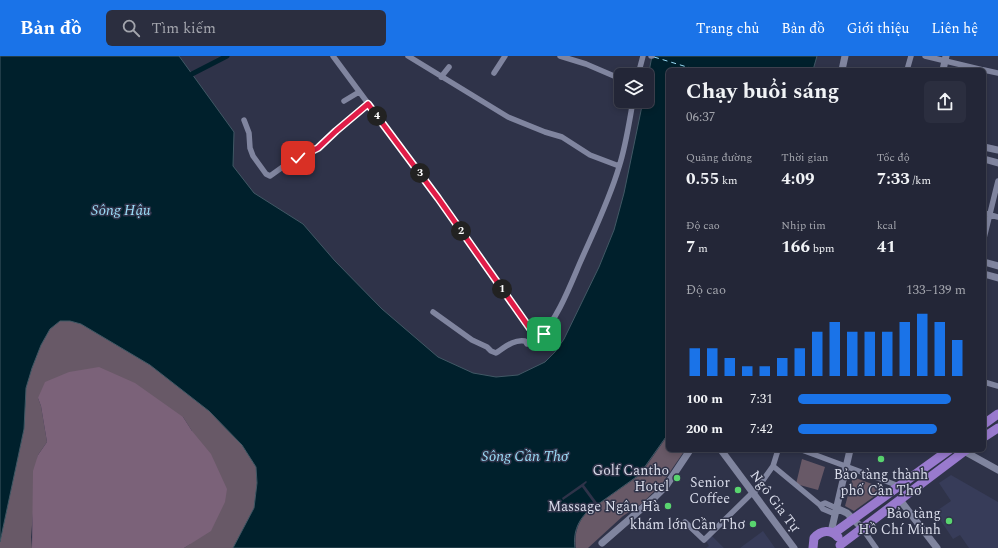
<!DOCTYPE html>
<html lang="vi">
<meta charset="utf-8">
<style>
:root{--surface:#232637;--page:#2b2e3f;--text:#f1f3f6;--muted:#a3a5ad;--line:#404352;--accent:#1a73e8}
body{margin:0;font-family:Spectral,serif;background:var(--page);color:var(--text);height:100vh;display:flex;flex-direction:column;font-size:15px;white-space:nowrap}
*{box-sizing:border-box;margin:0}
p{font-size:13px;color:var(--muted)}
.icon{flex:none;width:22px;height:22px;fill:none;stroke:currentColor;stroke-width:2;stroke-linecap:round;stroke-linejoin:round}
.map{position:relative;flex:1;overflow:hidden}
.drawer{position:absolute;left:666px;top:12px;width:320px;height:384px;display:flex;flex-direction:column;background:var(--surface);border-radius:6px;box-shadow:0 2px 6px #0003,0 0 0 1px var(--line)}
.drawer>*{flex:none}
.controls{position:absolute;left:614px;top:12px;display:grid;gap:8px}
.controls a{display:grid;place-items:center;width:40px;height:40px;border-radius:6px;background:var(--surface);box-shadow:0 2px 6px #0003,0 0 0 1px var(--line);font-size:20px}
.pin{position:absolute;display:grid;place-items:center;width:34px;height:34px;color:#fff;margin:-17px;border-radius:8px;box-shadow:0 2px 6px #0006}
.km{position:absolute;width:20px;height:20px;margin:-10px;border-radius:50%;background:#222;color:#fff;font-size:11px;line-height:20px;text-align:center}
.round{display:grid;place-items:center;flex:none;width:42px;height:42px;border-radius:6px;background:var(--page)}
.overview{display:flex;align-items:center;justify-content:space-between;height:68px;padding:0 20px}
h1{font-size:22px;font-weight:700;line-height:30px}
.metrics{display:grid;grid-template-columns:repeat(3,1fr);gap:6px;height:68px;padding:4px 20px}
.metrics div{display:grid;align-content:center}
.metrics b{font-size:17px;font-weight:700}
.metrics small{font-size:11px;font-weight:400}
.metrics p{font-size:11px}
.chart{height:112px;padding:8px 20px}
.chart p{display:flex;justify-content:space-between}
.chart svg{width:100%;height:72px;margin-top:4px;stroke:var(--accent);stroke-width:6}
ul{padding:0 20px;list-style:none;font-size:13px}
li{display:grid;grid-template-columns:64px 48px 1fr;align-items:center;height:30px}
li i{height:10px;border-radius:5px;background:var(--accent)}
header{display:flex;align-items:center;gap:24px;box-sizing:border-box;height:56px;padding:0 20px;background:var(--accent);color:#fff}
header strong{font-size:19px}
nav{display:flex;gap:22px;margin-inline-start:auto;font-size:14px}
.search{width:280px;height:36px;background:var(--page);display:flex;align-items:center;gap:10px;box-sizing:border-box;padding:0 14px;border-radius:6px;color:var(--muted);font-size:15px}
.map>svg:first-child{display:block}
.built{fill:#373c59}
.green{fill:#685967}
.forest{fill:#7b6279}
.water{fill:#00202c;stroke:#415865}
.pier{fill:#2f3349}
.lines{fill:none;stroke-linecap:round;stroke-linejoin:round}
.canal{stroke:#00202c;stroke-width:5}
.ferry{stroke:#9adcf7;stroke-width:1;stroke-dasharray:5 4;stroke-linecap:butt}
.minor{stroke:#80859f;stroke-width:5.5}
.tertiary{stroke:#80859f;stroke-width:7}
.primary{stroke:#997ace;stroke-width:9}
.route-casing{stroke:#fff;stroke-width:8}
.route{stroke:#e11d48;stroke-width:5}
.poi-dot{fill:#59d56f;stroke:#2f3349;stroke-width:1.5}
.labels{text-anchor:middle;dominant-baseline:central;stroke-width:3;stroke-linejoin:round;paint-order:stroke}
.poi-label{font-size:14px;fill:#d9dcea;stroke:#2f3349;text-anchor:end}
.street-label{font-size:14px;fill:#d9dcea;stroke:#2f3349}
.water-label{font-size:15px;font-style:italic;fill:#9adcf7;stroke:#2f3349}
</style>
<header>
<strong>Bản đồ</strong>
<div class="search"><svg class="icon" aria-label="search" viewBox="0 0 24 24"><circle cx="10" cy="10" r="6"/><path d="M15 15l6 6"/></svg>Tìm kiếm</div>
<nav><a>Trang chủ</a><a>Bản đồ</a><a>Giới thiệu</a><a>Liên hệ</a></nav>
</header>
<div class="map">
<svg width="998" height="492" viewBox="0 0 998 492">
<rect width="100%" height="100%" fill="#2f3349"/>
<!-- built -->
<path class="built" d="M951 419 998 446V492H969L960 479 953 483 935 456 951 445 939 427Z
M763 475 775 492H740Z
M711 479 724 492H706L709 490 706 485Z"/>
<!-- green -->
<path class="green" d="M60 265H71L81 268 150 309 209 355 242 389 256 411 257 427 254 452 233 492H184L190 488 192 375 183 361 38 342 41 350 47 386 38 399 31 481 32 492H0V486L24 373 26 332 32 312 41 289 50 273Z
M668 379V394H685L661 429 641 448 623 460 588 492H576C574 478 578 466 587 456L640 419Z
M802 403 825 411 818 434 796 428Z
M853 421 883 432V434L854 455 845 450Z"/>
<!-- forest -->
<path class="forest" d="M99 311 135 327 183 361 192 375 211 398 227 433 225 446 211 475 184 492H32L33 415 38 399 47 386 41 350 38 342 45 326 69 316Z"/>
<!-- water -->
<path class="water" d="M0 0H179L234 76 233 110 254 137 303 168 335 205 382 253 438 301 473 317 496 321 518 319 545 306 555 296 564 283 599 211 614 174 624 137 643 45H647V26L652 0H817L813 14H668V378L639 419 587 456C577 466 573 478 575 492H233L254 452 257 427 256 411 242 389 209 355 150 309 81 268 70 265H60L50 273 41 289 32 312 26 332 24 373 0 486Z"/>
<!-- pier -->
<path class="pier" d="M586 425 587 426 584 429 598 448 596 450 582 431 563 444 562 442Z"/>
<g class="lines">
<!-- canal -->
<path class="canal" d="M192 18 227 0"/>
<!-- ferry -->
<path class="ferry" d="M654 1 697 14"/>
<!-- minor -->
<path class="minor" d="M333 0 438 142 538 284C557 263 568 235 579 209 593 177 609 145 619 111 626 89 629 67 633 45
M408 0 508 61 545 76 562 81 590 99 619 110
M560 0 586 8 621 23
M651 0H652
M925 0 983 14
M907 14 911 0
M984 14 998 17
M494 17 505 0
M638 19 643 0
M441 21 449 11
M344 45 359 36
M244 64 249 77 250 92 253 100 266 118 270 120 284 110 318 92 336 75 368 48
M984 157 998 161
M984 182 998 125
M433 256 472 284 487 291 491 295 496 297C505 291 514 283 525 285L527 288 538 284
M984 326 998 330
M802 394 899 430
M773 410 820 449 823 453 835 458
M820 449 825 447 836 452
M685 466 704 484 750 439 754 437 773 410 778 394
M862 472 876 492"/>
<!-- tertiary -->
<path class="tertiary" d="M842 14 845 0
M943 14 946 0
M984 91 998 94
M984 103 998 107
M984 206 998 210
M984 218 998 222
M721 394 794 492
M962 394 998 414
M900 444 937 492
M836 452 847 457 862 472
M831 476 850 394
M602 487 655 441 666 430 690 394"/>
<!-- primary -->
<path class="primary" d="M984 368 998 358
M984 381 998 372
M834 477 949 394
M840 489 966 394
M813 492 814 482C821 474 831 473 838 481"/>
</g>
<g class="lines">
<defs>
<path id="route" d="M298 102 318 92 336 75 368 48 438 142 538 284 544 278"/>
</defs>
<!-- route casing -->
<use href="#route" class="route-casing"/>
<!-- route -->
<use href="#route" class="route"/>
</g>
<!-- markers -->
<g class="poi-dot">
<circle cx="881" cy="403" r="4"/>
<circle cx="677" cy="422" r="4"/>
<circle cx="738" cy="434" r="4"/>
<circle cx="668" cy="450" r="4"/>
<circle cx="949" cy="465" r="4"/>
<circle cx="753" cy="468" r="4"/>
</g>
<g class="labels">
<!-- poi labels -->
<g class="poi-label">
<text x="669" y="414">Golf Cantho<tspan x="669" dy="16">Hotel</tspan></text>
<text x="881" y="418" text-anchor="middle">Bảo tàng thành<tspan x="881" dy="16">phố Cần Thơ</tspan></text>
<text x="730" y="426">Senior<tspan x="730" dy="16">Coffee</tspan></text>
<text x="660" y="450">Massage Ngân Hà</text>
<text x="941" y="457">Bảo tàng<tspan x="941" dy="16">Hồ Chí Minh</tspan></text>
<text x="745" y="468">khám lớn Cần Thơ</text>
</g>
<!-- street labels -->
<g class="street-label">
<text transform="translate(775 445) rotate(53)">Ngô Gia Tự</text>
</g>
<!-- water labels -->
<g class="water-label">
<text x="121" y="154">Sông Hậu</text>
<text x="525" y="400">Sông Cần Thơ</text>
</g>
</g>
</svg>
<div class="controls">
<a><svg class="icon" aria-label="layers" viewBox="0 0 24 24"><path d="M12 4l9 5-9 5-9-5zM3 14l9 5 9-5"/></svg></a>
</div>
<div class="pin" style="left:544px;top:278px;background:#1e9e55"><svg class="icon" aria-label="arrive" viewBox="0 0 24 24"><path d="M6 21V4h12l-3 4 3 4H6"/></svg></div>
<div class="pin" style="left:298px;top:102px;background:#d93025"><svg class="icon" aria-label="check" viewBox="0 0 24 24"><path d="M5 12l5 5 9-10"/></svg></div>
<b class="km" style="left:502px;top:233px">1</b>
<b class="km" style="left:461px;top:175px">2</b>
<b class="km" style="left:420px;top:117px">3</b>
<b class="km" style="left:377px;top:60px">4</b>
<section class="drawer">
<div class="overview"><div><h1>Chạy buổi sáng</h1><p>06:37</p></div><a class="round"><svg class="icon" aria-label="share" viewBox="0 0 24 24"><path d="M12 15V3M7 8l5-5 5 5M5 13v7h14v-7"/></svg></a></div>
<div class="metrics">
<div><p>Quãng đường</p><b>0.55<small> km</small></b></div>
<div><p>Thời gian</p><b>4:09</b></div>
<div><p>Tốc độ</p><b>7:33<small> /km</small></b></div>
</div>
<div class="metrics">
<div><p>Độ cao</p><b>7<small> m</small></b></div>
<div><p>Nhịp tim</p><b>166<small> bpm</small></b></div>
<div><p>kcal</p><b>41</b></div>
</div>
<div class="chart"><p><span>Độ cao</span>133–139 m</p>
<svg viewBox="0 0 160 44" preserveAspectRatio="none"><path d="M5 44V27M15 44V27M25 44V33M35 44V38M45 44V38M55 44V33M65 44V27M75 44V17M85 44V11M95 44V17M105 44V17M115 44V17M125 44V11M135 44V6M145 44V11M155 44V22"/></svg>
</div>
<ul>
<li><b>100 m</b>7:31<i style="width:91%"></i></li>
<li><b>200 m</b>7:42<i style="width:83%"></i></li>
</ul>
</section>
</div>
